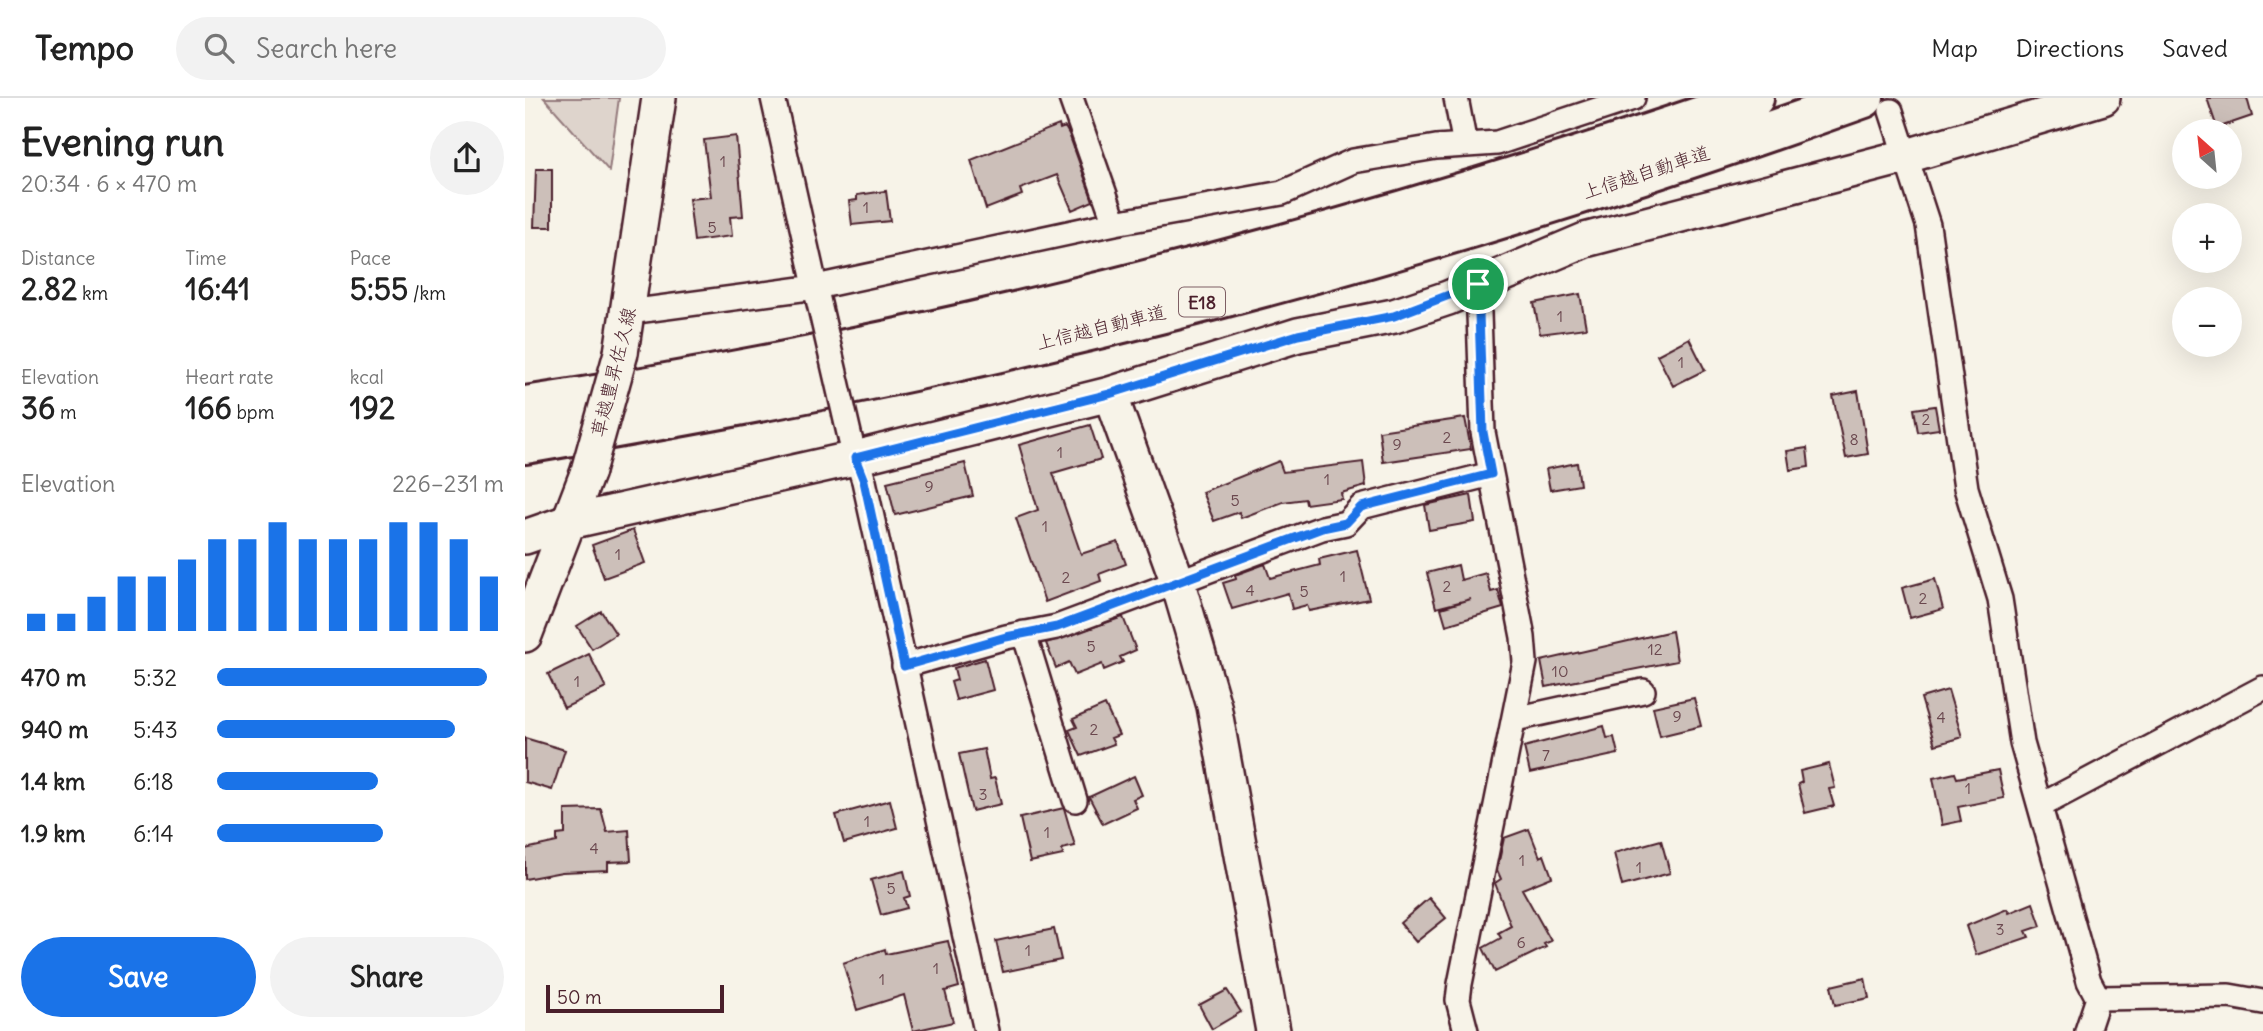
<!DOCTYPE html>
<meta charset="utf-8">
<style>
:root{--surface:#fff;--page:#f2f2f2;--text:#222;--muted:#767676;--line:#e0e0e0;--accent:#1a73e8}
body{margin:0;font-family:Delius,"Klee One",sans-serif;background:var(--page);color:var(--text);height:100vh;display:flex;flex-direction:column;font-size:26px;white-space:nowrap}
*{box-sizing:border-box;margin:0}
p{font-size:23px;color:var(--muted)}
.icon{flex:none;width:38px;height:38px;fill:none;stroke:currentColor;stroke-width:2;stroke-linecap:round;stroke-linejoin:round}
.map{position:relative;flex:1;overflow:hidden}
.panel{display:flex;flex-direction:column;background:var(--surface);width:525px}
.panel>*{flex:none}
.needle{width:46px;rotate:333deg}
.fabs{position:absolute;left:1647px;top:21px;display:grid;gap:14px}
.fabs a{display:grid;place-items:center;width:70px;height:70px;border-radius:50%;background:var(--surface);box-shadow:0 7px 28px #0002;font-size:35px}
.scale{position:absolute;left:21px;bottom:18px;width:178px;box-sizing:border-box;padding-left:7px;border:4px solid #4a1f2b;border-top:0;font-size:19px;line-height:24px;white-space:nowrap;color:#4a1f2b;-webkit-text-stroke:5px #f7f3e8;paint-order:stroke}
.pin{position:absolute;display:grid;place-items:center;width:60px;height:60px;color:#fff;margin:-30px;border:4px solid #fff;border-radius:50%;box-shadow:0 2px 7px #0007}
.round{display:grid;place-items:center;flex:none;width:74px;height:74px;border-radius:37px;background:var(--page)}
.headline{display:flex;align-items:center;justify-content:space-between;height:119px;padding:0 21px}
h1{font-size:38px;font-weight:800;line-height:52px}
.metrics{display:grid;grid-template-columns:repeat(3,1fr);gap:10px;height:119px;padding:7px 21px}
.metrics div{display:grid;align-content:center}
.metrics b{font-size:30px;font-weight:800}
.metrics small{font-size:19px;font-weight:400}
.metrics p{font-size:19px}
.chart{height:196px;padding:14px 21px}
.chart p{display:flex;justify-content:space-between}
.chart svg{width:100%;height:126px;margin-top:7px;stroke:var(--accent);stroke-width:6}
.cta{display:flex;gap:14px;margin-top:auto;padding:14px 21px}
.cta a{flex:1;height:80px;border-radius:42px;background:var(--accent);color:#fff;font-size:28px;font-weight:800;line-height:80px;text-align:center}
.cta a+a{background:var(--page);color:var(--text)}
ul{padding:0 21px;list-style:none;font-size:23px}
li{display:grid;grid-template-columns:112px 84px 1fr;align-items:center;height:52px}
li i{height:18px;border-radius:9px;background:var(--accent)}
header{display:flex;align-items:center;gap:42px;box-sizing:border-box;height:98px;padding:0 35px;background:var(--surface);border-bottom:2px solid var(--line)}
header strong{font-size:33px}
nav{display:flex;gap:38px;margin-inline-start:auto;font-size:24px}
.search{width:490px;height:63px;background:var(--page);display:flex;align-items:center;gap:18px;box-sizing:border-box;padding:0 24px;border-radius:38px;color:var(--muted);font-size:26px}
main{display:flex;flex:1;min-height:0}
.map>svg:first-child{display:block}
.green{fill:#ded4cc;stroke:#947a7c;stroke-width:2}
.building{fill:#ccbfb9;stroke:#4a1f2b;stroke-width:2}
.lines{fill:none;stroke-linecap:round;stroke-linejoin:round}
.street-casing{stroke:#4a1f2b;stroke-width:28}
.secondary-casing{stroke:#4a1f2b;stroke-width:38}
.highway-casing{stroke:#4a1f2b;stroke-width:44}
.street{stroke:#f7f3e8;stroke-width:23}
.secondary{stroke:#f7f3e8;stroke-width:33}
.highway{stroke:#f7f3e8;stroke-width:38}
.street-bridge-casing{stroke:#4a1f2b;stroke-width:28;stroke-linecap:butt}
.secondary-bridge-casing{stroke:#4a1f2b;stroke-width:38;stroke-linecap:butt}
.street-bridge{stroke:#f7f3e8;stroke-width:23}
.secondary-bridge{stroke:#f7f3e8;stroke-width:33}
.route-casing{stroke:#fff;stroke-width:14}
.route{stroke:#1a73e8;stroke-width:9}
.labels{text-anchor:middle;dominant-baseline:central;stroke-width:5;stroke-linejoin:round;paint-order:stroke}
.number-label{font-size:16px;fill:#6a474e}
.shield{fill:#f7f3e8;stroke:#7e5f64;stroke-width:2}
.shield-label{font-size:18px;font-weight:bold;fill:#4a1f2b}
.street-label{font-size:19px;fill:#4a1f2b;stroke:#f7f3e8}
</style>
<header>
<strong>Tempo</strong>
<div class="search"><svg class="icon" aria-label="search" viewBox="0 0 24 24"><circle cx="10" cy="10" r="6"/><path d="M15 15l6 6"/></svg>Search here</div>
<nav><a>Map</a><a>Directions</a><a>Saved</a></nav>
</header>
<main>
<section class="panel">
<div class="headline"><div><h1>Evening run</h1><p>20:34 · 6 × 470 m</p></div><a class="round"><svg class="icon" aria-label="share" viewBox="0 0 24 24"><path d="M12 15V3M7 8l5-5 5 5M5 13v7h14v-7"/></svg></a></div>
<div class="metrics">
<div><p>Distance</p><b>2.82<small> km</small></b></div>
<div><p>Time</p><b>16:41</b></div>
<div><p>Pace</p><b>5:55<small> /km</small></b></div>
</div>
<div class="metrics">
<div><p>Elevation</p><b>36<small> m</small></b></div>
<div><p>Heart rate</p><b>166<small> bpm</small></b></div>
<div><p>kcal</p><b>192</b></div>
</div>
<div class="chart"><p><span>Elevation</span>226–231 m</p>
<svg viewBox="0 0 160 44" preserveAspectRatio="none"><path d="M5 44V38M15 44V38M25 44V32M35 44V25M45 44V25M55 44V19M65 44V12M75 44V12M85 44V6M95 44V12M105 44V12M115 44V12M125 44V6M135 44V6M145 44V12M155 44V25"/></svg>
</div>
<ul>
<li><b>470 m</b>5:32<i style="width:94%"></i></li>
<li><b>940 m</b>5:43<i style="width:83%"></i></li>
<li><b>1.4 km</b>6:18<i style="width:56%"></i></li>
<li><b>1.9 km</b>6:14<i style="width:58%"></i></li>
</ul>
<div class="cta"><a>Save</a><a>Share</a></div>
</section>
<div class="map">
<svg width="1738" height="933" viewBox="0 0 1738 933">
<rect width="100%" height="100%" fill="#f7f3e8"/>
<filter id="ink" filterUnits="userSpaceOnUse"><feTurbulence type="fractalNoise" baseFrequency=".0143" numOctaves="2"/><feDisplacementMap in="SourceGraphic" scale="14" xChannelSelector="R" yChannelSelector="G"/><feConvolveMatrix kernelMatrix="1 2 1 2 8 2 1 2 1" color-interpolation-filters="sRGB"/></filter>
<g filter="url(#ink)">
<!-- green -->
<path class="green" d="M19 0H94L84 73Z"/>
<!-- building -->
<path class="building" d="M1682 0H1722L1727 18 1692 30Z
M534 27 535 31 540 29 544 36 568 103 547 112 532 77 495 91 497 97 461 111 446 62Z
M211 38 218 118 205 119 207 138 169 143 164 101 186 99 179 42Z
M11 71H27V129H9Z
M361 93 365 123 327 127 324 103 332 102V97Z
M1055 196 1061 230 1015 236 1009 205Z
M1164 240 1180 272 1148 288 1132 257Z
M1333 293 1343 356 1321 360 1308 298Z
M1410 308 1414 331 1393 334 1389 311Z
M940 320 946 351 858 364 854 333Z
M565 327 576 361 528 375 556 456 593 444 601 466 574 476 576 483 520 504 491 420 513 412 494 347Z
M1282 350 1284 369 1265 372 1262 353Z
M754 363 758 374 838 364 841 388 816 395 817 401 781 406 780 401 758 404 716 420 714 414 689 423 677 394Z
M440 365 448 398 370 417 362 384Z
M1052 365 1055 387 1025 392 1021 371Z
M946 397 950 424 904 432 900 407Z
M108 432 120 465 79 480 67 447Z
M832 452 844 501 784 513 782 507 767 511 763 495 707 511 698 485 711 481 710 477 740 466 745 480 795 467 794 461Z
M933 467 936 482 961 475 966 494 973 492 978 510 921 527 916 510 946 501 911 510 902 475Z
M1410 481 1418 511 1385 520 1377 490Z
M76 513 91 536 67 551 52 528Z
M598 519 611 552 595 559 598 564 579 572 577 566 550 577 544 564 531 570 521 545Z
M1147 533 1152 563 1021 589 1016 563Z
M64 556 81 590 39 610 23 576Z
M460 561 468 592 431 602 426 584 432 582 429 570Z
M1423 592 1437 639 1410 647 1396 600Z
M1169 600 1176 628 1135 638 1128 609Z
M580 607 594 637 586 640 589 646 556 658 544 632 552 629 548 621Z
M1079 628 1082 640 1089 639 1093 656 1005 675 999 649Z
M0 640 40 652 27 692 0 684Z
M459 651 465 681 470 680 476 706 447 713 434 656Z
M1304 666 1310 690 1304 691 1309 708 1280 715 1273 686 1277 684 1275 673Z
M1473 672 1479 700 1433 709 1436 723 1417 727 1408 680 1430 675 1432 680Z
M609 678 617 697 608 701 612 710 578 726 564 699Z
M365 702 372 730 319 745 311 717Z
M539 710 550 748 537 751 538 757 505 764 495 720Z
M76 711 82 734 104 732 106 763 83 764V772L37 774 0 781V751L32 744V737L40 736V712Z
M1004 731 1015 759 1019 757 1027 779 997 791 1026 843 1019 846 1021 849 970 874 958 850 976 840 973 835 986 828 970 785 976 781 972 772 979 740Z
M1136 742 1145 775 1097 788 1089 755Z
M379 773 385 798 379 800 382 810 356 817 346 782Z
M904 800 921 820 891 844 875 825Z
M1508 805 1516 828 1501 833 1504 839 1451 857 1441 828 1482 811 1484 815Z
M529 831 536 862 478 874 471 843Z
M423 843 434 889 420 893 428 924 388 933 379 897 332 912 318 865 360 851 361 856Z
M1340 880 1344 900 1310 907 1306 888Z
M702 892 716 914 687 931 674 907Z"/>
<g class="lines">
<defs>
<path id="street" d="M248 0 293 201
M546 0 590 125
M931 0 940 47
M1366 13 1403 127 1441 390 1475 501 1497 645 1564 883 1573 900 1704 898 1738 904
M104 214 291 189 590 125 757 95 828 63 911 49 972 45 1108 0
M327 346 339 383 461 933
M499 535 550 702
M379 568 481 539 532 529 797 430 821 425 836 409 966 376
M990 621 1118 593
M1515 708 1738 590
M941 933 933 902 935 886 1000 564 998 539 958 334 953 186
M1562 933 1573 900"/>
<path id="secondary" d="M96 255 134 0
M585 296 652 482 689 608 748 933
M0 439 40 425 330 360 585 296 773 237 869 218 923 200 1060 142 1382 58 1578 0
M0 537 63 373"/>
<path id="highway" d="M0 308C418 245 829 138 1229 0
M0 346C180 315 361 282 539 239 810 176 1077 94 1339 0"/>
</defs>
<!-- street casing -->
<use href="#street" class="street-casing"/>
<!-- secondary casing -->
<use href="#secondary" class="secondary-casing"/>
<!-- highway casing -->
<use href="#highway" class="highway-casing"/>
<!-- street -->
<use href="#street" class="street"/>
<!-- secondary -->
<use href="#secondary" class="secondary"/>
<!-- highway -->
<use href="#highway" class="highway"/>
<defs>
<path id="street-bridge" d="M293 201 326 344"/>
<path id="secondary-bridge" d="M63 373 96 255"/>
</defs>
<!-- street-bridge casing -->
<use href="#street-bridge" class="street-bridge-casing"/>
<!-- secondary-bridge casing -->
<use href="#secondary-bridge" class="secondary-bridge-casing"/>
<!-- street-bridge -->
<use href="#street-bridge" class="street-bridge"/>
<!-- secondary-bridge -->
<use href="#secondary-bridge" class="secondary-bridge"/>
</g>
</g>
<g class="lines" filter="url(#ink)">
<defs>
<path id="route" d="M953 186 958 334 966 376 836 409 821 425 797 430 532 529 481 539 379 568 339 383 330 360 584 296 773 237 869 218Z"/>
</defs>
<!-- route casing -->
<use href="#route" class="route-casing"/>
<!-- route -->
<use href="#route" class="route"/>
</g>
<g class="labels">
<!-- number labels -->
<g class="number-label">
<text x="198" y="63">1</text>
<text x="341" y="109">1</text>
<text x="187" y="129">5</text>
<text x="1035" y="218">1</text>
<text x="1156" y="264">1</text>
<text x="1401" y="321">2</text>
<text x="922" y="339">2</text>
<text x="1329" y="341">8</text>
<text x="872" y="346">9</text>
<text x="535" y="354">1</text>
<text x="802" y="381">1</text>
<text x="404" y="388">9</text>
<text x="710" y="402">5</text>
<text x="520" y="428">1</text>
<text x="93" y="456">1</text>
<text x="818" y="478">1</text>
<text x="541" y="479">2</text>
<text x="922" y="488">2</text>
<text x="725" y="492">4</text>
<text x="779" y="493">5</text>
<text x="1398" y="500">2</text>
<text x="566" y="548">5</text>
<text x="1130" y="551">12</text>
<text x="1035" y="573">10</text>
<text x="52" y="583">1</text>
<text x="1152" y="618">9</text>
<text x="1416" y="619">4</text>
<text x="569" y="631">2</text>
<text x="1021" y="657">7</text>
<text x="1443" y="690">1</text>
<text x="458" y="696">3</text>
<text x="342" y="723">1</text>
<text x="522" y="734">1</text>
<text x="69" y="750">4</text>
<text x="997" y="762">1</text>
<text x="1114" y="769">1</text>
<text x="366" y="790">5</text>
<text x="1475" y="831">3</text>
<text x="996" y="844">6</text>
<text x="503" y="852">1</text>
<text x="411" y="870">1</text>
<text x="357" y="881">1</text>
</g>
<!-- shield labels -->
<rect class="shield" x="654" y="189.5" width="46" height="29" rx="5"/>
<g class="shield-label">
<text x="677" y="204">E18</text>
</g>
<!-- street labels -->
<g class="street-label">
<text transform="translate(1121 74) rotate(-18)">上信越自動車道</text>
<text transform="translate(576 229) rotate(-14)">上信越自動車道</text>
<text transform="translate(88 274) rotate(-76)">草越豊昇佐久線</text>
</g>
</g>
</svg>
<div class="fabs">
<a><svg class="needle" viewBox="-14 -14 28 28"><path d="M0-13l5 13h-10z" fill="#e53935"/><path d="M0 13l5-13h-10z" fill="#767676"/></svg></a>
<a>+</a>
<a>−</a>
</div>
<div class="scale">50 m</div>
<div class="pin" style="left:953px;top:186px;background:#1e9e55"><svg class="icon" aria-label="arrive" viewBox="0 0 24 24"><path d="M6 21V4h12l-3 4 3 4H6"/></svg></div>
</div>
</main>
